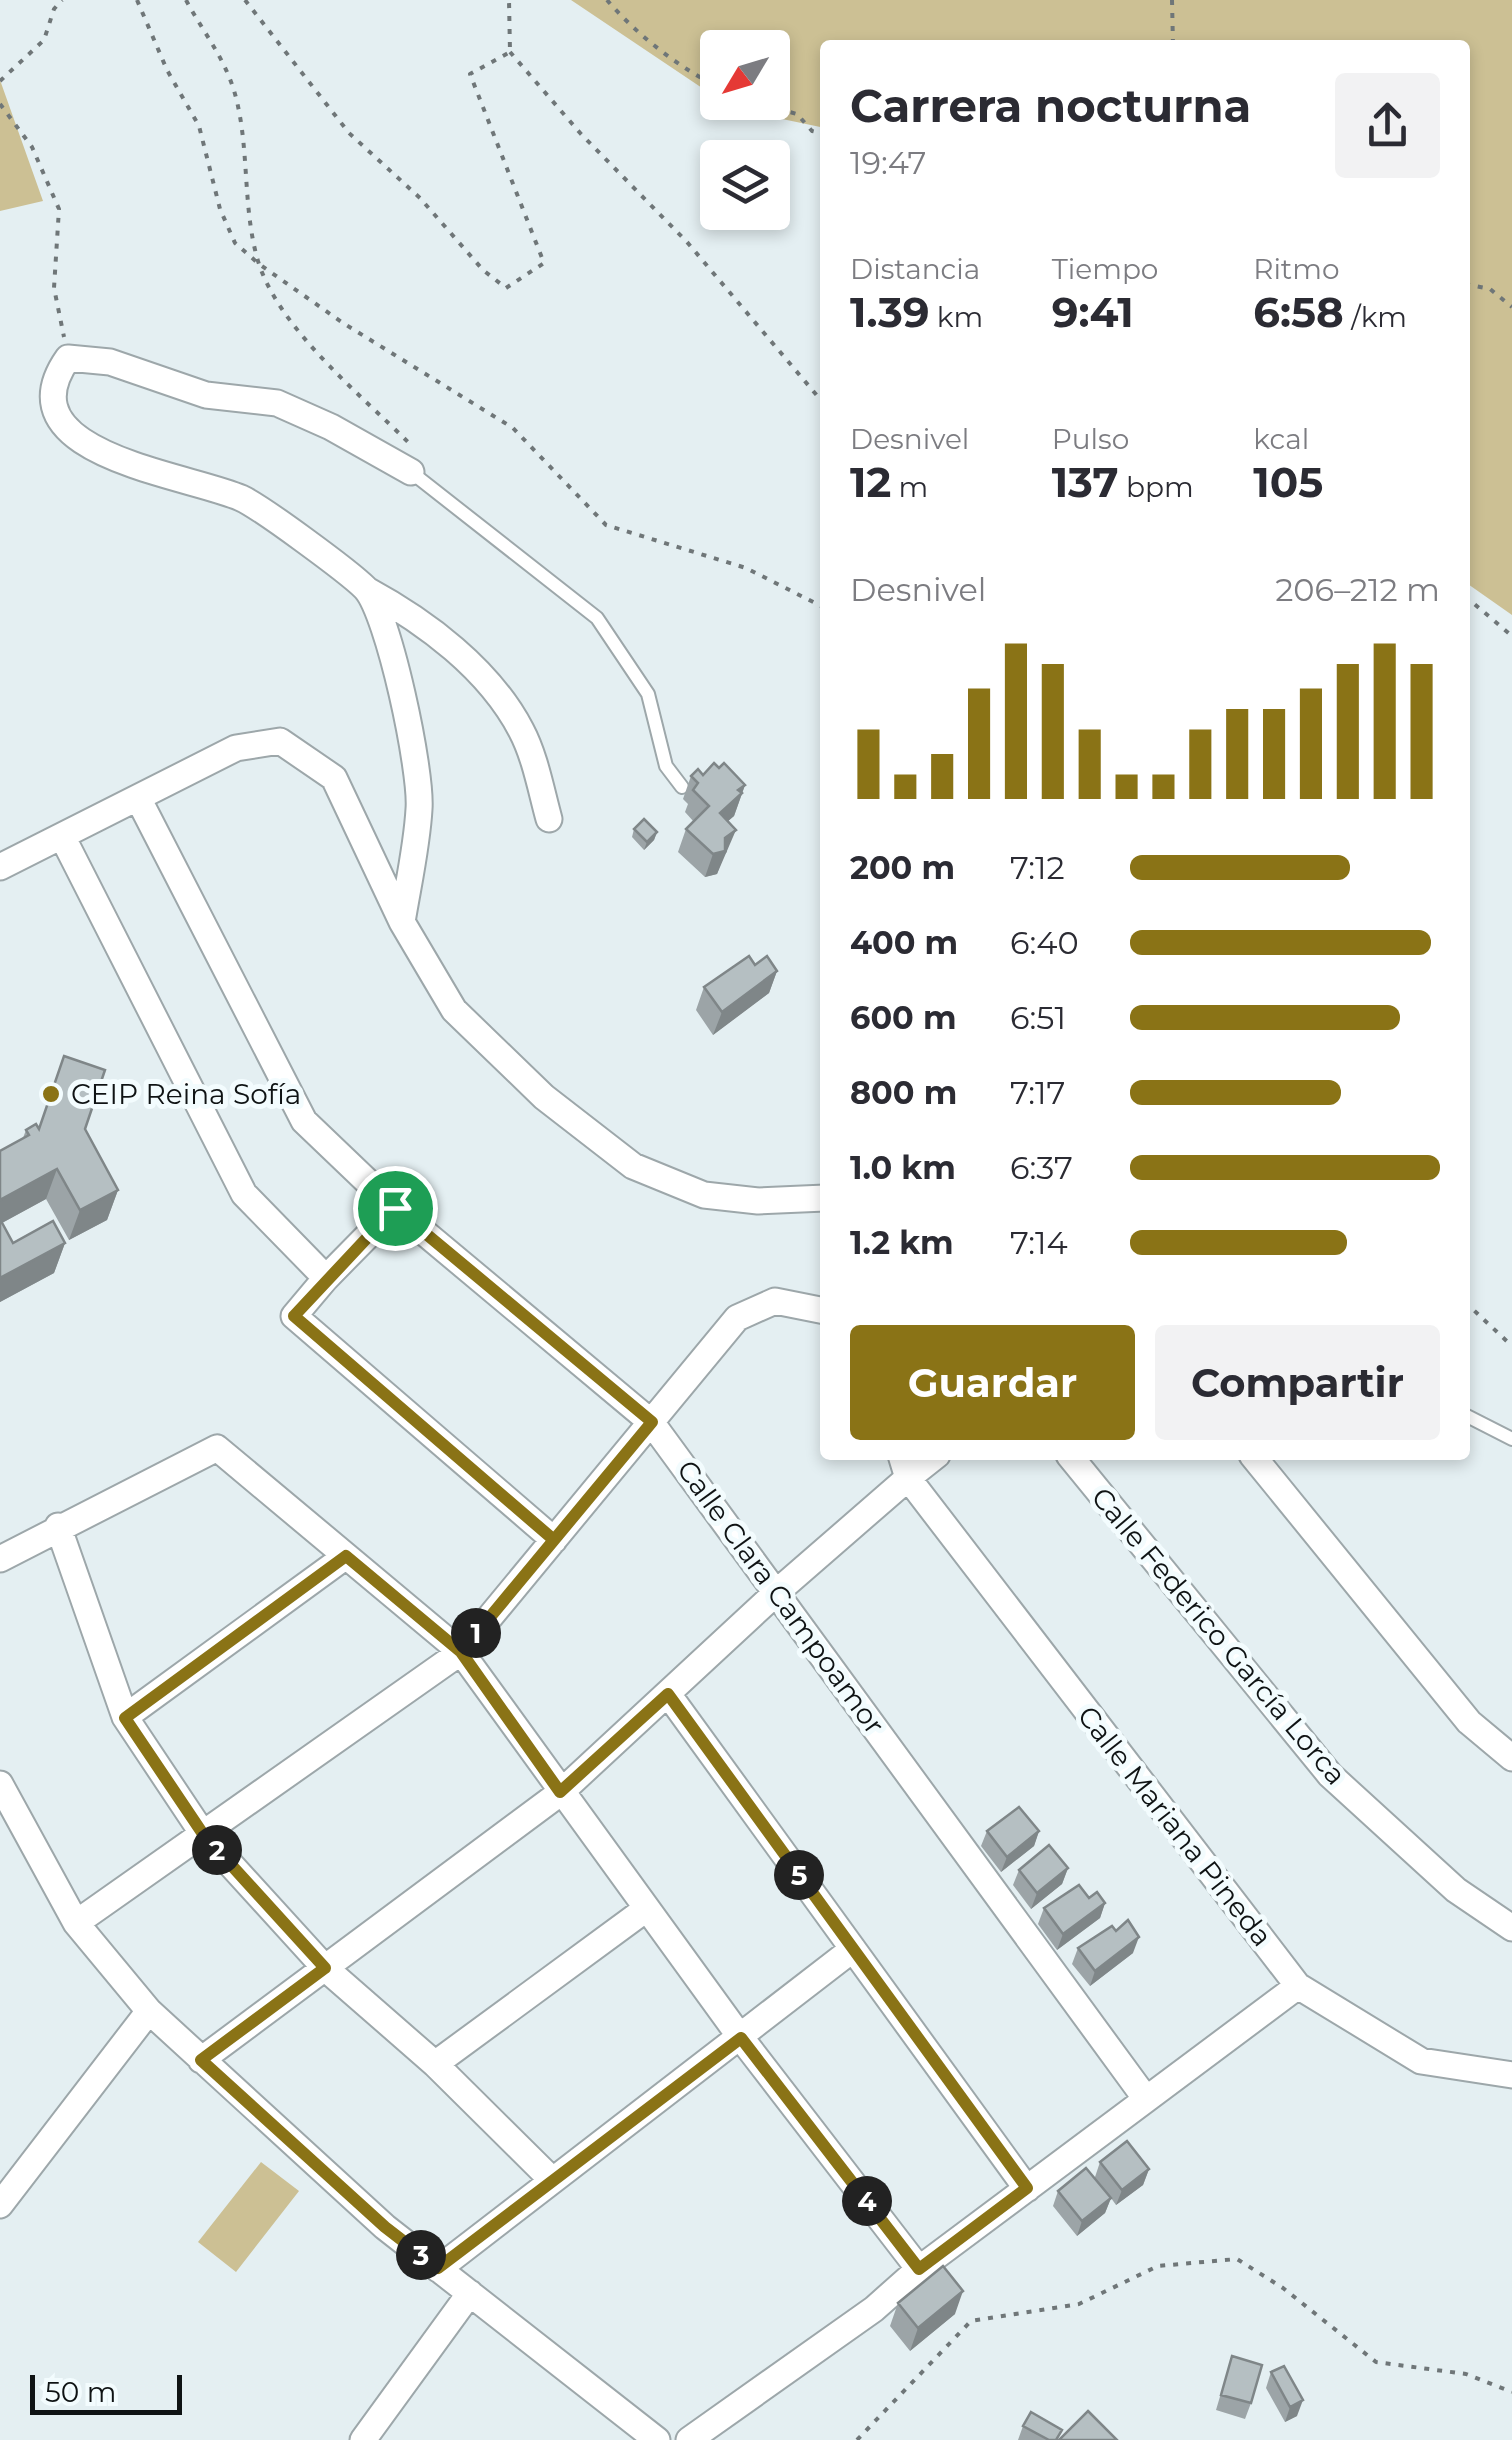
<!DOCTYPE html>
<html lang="es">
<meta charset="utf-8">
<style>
:root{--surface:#fff;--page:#f2f2f3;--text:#2b2b33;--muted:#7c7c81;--accent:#8a7316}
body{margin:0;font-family:Montserrat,sans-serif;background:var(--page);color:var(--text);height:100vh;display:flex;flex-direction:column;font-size:38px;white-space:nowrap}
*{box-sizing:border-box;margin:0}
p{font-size:32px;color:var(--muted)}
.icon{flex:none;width:55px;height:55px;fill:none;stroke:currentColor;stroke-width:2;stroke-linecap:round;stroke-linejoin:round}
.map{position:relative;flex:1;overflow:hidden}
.panel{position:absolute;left:820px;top:40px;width:650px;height:1420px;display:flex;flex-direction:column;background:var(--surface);border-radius:10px;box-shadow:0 5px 15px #0003}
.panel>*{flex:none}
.needle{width:65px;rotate:232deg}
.controls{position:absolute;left:700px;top:30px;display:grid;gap:20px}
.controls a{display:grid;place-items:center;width:90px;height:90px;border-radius:10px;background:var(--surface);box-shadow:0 5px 15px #0003;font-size:50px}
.scale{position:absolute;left:30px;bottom:25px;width:152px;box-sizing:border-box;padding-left:10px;border:5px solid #0f1314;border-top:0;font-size:28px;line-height:35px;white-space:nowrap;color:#0f1314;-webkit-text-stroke:8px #f3fcfe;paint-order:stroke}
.pin{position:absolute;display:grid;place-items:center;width:85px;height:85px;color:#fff;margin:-42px;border:5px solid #fff;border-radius:50%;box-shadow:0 2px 10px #0007}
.km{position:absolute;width:50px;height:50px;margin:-25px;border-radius:50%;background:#222;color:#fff;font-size:28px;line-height:50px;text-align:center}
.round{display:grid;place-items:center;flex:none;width:105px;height:105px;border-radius:10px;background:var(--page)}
.overview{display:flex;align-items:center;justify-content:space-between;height:170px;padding:0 30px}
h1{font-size:45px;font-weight:700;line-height:75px}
.stats{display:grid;grid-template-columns:repeat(3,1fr);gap:15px;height:170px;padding:10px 30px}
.stats div{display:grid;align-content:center}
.stats b{font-size:42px;font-weight:700}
.stats small{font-size:28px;font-weight:400}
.stats p{font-size:28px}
.chart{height:280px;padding:20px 30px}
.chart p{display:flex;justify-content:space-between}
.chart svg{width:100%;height:180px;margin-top:10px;stroke:var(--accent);stroke-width:6}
.primary-button{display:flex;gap:20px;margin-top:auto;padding:20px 30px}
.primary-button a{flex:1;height:115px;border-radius:10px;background:var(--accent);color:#fff;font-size:40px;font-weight:700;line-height:115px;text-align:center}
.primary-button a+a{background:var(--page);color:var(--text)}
ul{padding:0 30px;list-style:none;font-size:32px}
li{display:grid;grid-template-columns:160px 120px 1fr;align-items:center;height:75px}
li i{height:25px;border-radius:12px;background:var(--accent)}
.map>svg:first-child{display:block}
.green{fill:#ccc094}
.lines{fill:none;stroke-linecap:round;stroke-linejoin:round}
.lane-casing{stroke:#9da7aa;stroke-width:16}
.street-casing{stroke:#9da7aa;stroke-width:29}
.path{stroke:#6f7678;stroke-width:4;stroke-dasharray:5 8;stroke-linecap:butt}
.lane{stroke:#fff;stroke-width:12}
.street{stroke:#fff;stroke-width:25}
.wall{fill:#9ca4a7}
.shaded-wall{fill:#7f8688}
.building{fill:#b5bfc2;stroke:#7f8688;stroke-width:2.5}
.route-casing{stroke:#fff;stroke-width:20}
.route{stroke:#8a7316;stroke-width:12}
.poi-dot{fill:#8a7316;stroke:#f3fcfe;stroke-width:4}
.labels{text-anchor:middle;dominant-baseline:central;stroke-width:10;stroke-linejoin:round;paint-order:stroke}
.poi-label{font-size:28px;fill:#0f1314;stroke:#f3fcfe;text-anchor:start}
.street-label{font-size:28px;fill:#0f1314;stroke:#f3fcfe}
</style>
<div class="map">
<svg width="1512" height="2440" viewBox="0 0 1512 2440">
<rect width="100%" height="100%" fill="#e4eff2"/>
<!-- green -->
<path class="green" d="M571 0H1512V615L1465 582V45H825V128L734 109 724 103 772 102V48H718L717 98Z
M0 80 43 201 0 211Z
M261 2162 299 2191 236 2272 198 2242Z"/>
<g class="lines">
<defs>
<path id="lane" d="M411 472 597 618 648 694 666 766 682 787
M1465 1415 1512 1439"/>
<path id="street" d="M367 590C426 622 489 669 521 730 535 756 541 790 549 819
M138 798 304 1121 395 1208 651 1422 1146 2099
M62 836 244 1194 326 1278 294 1316 554 1540
M0 867 236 748 280 741 334 778 402 922 454 1010 544 1097 633 1166 704 1195 758 1201 825 1198
M402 922C408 885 417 846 419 809 422 772 389 613 365 588 349 572 261 507 241 498 186 474 0 454 68 358L110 362 206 395 277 403 331 427 411 472
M326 1278 395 1208
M901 1455 908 1478 937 1455
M1069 1455 1330 1775 1456 1890 1512 1928
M1252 1455 1469 1722 1512 1758
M58 1526 125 1717 203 1834 325 1968 435 2064 551 2179
M0 1559 217 1448 461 1652 741 2038 919 2269
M668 1694 1027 2189
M125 1717 346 1556
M0 1784 76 1923 149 2011 385 2227 657 2440
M76 1923 461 1652 737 1318 775 1301 825 1311
M201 2060 560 1793 778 1591 908 1478 1298 1986 1421 2061 1512 2075
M435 2064 646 1909
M0 2205 149 2011
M438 2269 853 1949
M363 2440 470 2293
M689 2440 874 2309 919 2269 1298 1986"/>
</defs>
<!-- lane casing -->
<use href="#lane" class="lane-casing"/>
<!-- street casing -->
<use href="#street" class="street-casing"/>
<!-- path -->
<path class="path" d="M137 0 167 70 199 126 220 209 235 243 259 264 343 323 513 428 606 525 746 568 825 608
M186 0C203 32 225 58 235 94 250 148 242 207 258 261 279 329 359 393 408 442
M245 0 349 133 420 198 483 270 506 288 544 263 470 74 510 52 509 0
M607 0C636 34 678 67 718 87
M1172 0 1173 45
M510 52 581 134 687 242 825 405
M0 81 44 40 54 9 62 0
M753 102 797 114 812 131 825 134
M0 104 32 147 59 209 54 288 64 337
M1465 284 1490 289 1512 307
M1465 596 1512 636
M1465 1302 1512 1346
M857 2440 971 2321 1079 2304 1158 2266 1237 2259 1283 2288 1376 2362 1466 2374 1512 2392"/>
<!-- lane -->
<use href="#lane" class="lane"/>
<!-- street -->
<use href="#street" class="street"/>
</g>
<!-- wall -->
<path class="wall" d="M719 768 745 785 734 816 728 821 727 852 724 855 717 874 705 877 678 852 686 829 694 822 685 812 688 804 683 799 691 776 703 775Z
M634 829 657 832 654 840 644 850 632 837Z
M755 965 777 971 769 993 713 1035 696 1010 704 987Z
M64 1056 85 1129 118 1190 107 1220 69 1240 46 1199 2 1223 13 1243H65L54 1273 0 1302V1151L23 1138 26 1130 39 1128Z
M987 1831H1039L1034 1846 1001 1872 981 1846Z
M1068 1868 1062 1884 1031 1909 1013 1885 1019 1870Z
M1089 1898 1105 1903 1100 1918 1057 1950 1038 1924 1044 1908Z
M1078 1948 1133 1953 1090 1986 1072 1964Z
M1100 2162 1149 2169 1143 2185 1116 2205 1111 2198 1105 2213 1077 2236 1053 2206 1058 2191 1095 2177Z
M898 2303 955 2314 910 2351 890 2326Z
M1232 2356 1251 2403 1245 2419 1216 2410Z
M1271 2372 1297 2416 1285 2422 1266 2388Z
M1023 2426 1058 2440H1018Z"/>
<!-- shaded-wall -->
<path class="shaded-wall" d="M745 785 734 816 712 835 720 813 738 790Z
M736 830 717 874 705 877 713 854 725 838Z
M657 832 654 840 644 850 647 842Z
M777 971 769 993 713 1035 722 1012Z
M57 1169 46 1199 0 1224V1200Z
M118 1190 107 1220 69 1240 80 1210Z
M65 1243 54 1273 0 1302V1278Z
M1039 1831 1034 1846 1001 1872 1007 1857Z
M1068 1868 1062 1884 1031 1909 1037 1893Z
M1105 1903 1100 1918 1057 1950 1063 1934Z
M1139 1937 1133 1953 1090 1986 1095 1971Z
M1149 2169 1143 2185 1116 2205 1122 2190Z
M1111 2198 1105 2213 1077 2236 1082 2221Z
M963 2291 955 2314 910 2351 918 2328Z
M1303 2400 1297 2416 1285 2422 1290 2407Z"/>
<!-- building -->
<path class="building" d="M714 763 719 768 724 763 745 785 738 790 742 793 720 813 736 830 725 838V851L713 854 686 829 709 806 693 790 698 783 691 776 698 769 703 775Z
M644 819 657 832 647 842 634 829Z
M749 956 755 965 767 956 777 971 722 1012 704 987Z
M64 1056 105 1070 85 1129 118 1190 80 1210 57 1169 0 1200V1151L29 1135 26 1130 36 1124 39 1129Z
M0 1219 13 1243 53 1221 65 1243 0 1278Z
M1019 1807 1039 1831 1007 1857 987 1831Z
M1049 1845 1068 1868 1037 1893 1019 1870Z
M1079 1885 1089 1898 1097 1892 1105 1903 1063 1934 1044 1908Z
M1128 1920 1139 1937 1095 1971 1078 1948 1112 1926 1116 1931Z
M1127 2141 1149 2169 1122 2190 1100 2162Z
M1086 2168 1111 2198 1082 2221 1058 2191Z
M943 2266 963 2291 918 2328 898 2303Z
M1232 2356 1262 2365 1251 2403 1221 2395Z
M1284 2366 1303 2400 1290 2407 1271 2372Z
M1088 2411 1117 2440H1059Z
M1031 2412 1062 2430 1056 2440H1049L1023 2426Z"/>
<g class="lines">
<defs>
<path id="route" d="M395 1208 652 1422 461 1652 346 1556 125 1718 203 1834 325 1968 201 2060 385 2227 438 2268 741 2038 919 2269 1027 2188 668 1694 560 1792 461 1652 554 1540 294 1316 395 1208"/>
</defs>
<!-- route casing -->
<use href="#route" class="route-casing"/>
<!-- route -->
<use href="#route" class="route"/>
</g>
<!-- markers -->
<circle class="poi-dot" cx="51" cy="1094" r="10"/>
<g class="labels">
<!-- poi labels -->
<g class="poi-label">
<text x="71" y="1094">CEIP Reina Sofía</text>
</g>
<!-- street labels -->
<g class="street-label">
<text transform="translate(781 1597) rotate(54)">Calle Clara Campoamor</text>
<text transform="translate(1219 1636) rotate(50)">Calle Federico García Lorca</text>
<text transform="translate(1175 1826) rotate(52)">Calle Mariana Pineda</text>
</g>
</g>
</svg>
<div class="controls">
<a><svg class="needle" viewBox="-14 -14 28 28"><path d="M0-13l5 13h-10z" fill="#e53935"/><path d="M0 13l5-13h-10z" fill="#7c7c81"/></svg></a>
<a><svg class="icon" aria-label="layers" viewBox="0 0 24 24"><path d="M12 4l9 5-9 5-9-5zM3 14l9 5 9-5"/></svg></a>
</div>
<div class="scale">50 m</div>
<div class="pin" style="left:395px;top:1208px;background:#1e9e55"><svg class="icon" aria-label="arrive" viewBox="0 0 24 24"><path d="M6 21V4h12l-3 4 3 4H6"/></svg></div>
<b class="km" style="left:476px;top:1633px">1</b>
<b class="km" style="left:217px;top:1850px">2</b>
<b class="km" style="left:421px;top:2255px">3</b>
<b class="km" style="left:867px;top:2201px">4</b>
<b class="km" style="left:799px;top:1875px">5</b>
<section class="panel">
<div class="overview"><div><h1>Carrera nocturna</h1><p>19:47</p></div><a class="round"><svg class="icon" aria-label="share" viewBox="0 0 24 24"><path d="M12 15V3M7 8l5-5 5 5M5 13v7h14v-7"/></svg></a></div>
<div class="stats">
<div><p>Distancia</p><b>1.39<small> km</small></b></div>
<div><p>Tiempo</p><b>9:41</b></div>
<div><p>Ritmo</p><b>6:58<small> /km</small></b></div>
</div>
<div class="stats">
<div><p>Desnivel</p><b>12<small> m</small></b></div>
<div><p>Pulso</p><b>137<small> bpm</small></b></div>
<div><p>kcal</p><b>105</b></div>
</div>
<div class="chart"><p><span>Desnivel</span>206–212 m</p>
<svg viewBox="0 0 160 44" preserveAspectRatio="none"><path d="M5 44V27M15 44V38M25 44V33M35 44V17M45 44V6M55 44V11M65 44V27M75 44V38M85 44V38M95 44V27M105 44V22M115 44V22M125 44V17M135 44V11M145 44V6M155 44V11"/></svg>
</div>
<ul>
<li><b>200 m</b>7:12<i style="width:71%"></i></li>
<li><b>400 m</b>6:40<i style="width:97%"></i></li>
<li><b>600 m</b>6:51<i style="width:87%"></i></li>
<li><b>800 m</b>7:17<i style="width:68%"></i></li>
<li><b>1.0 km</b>6:37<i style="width:100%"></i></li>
<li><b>1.2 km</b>7:14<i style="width:70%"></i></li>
</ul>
<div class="primary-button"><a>Guardar</a><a>Compartir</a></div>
</section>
</div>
